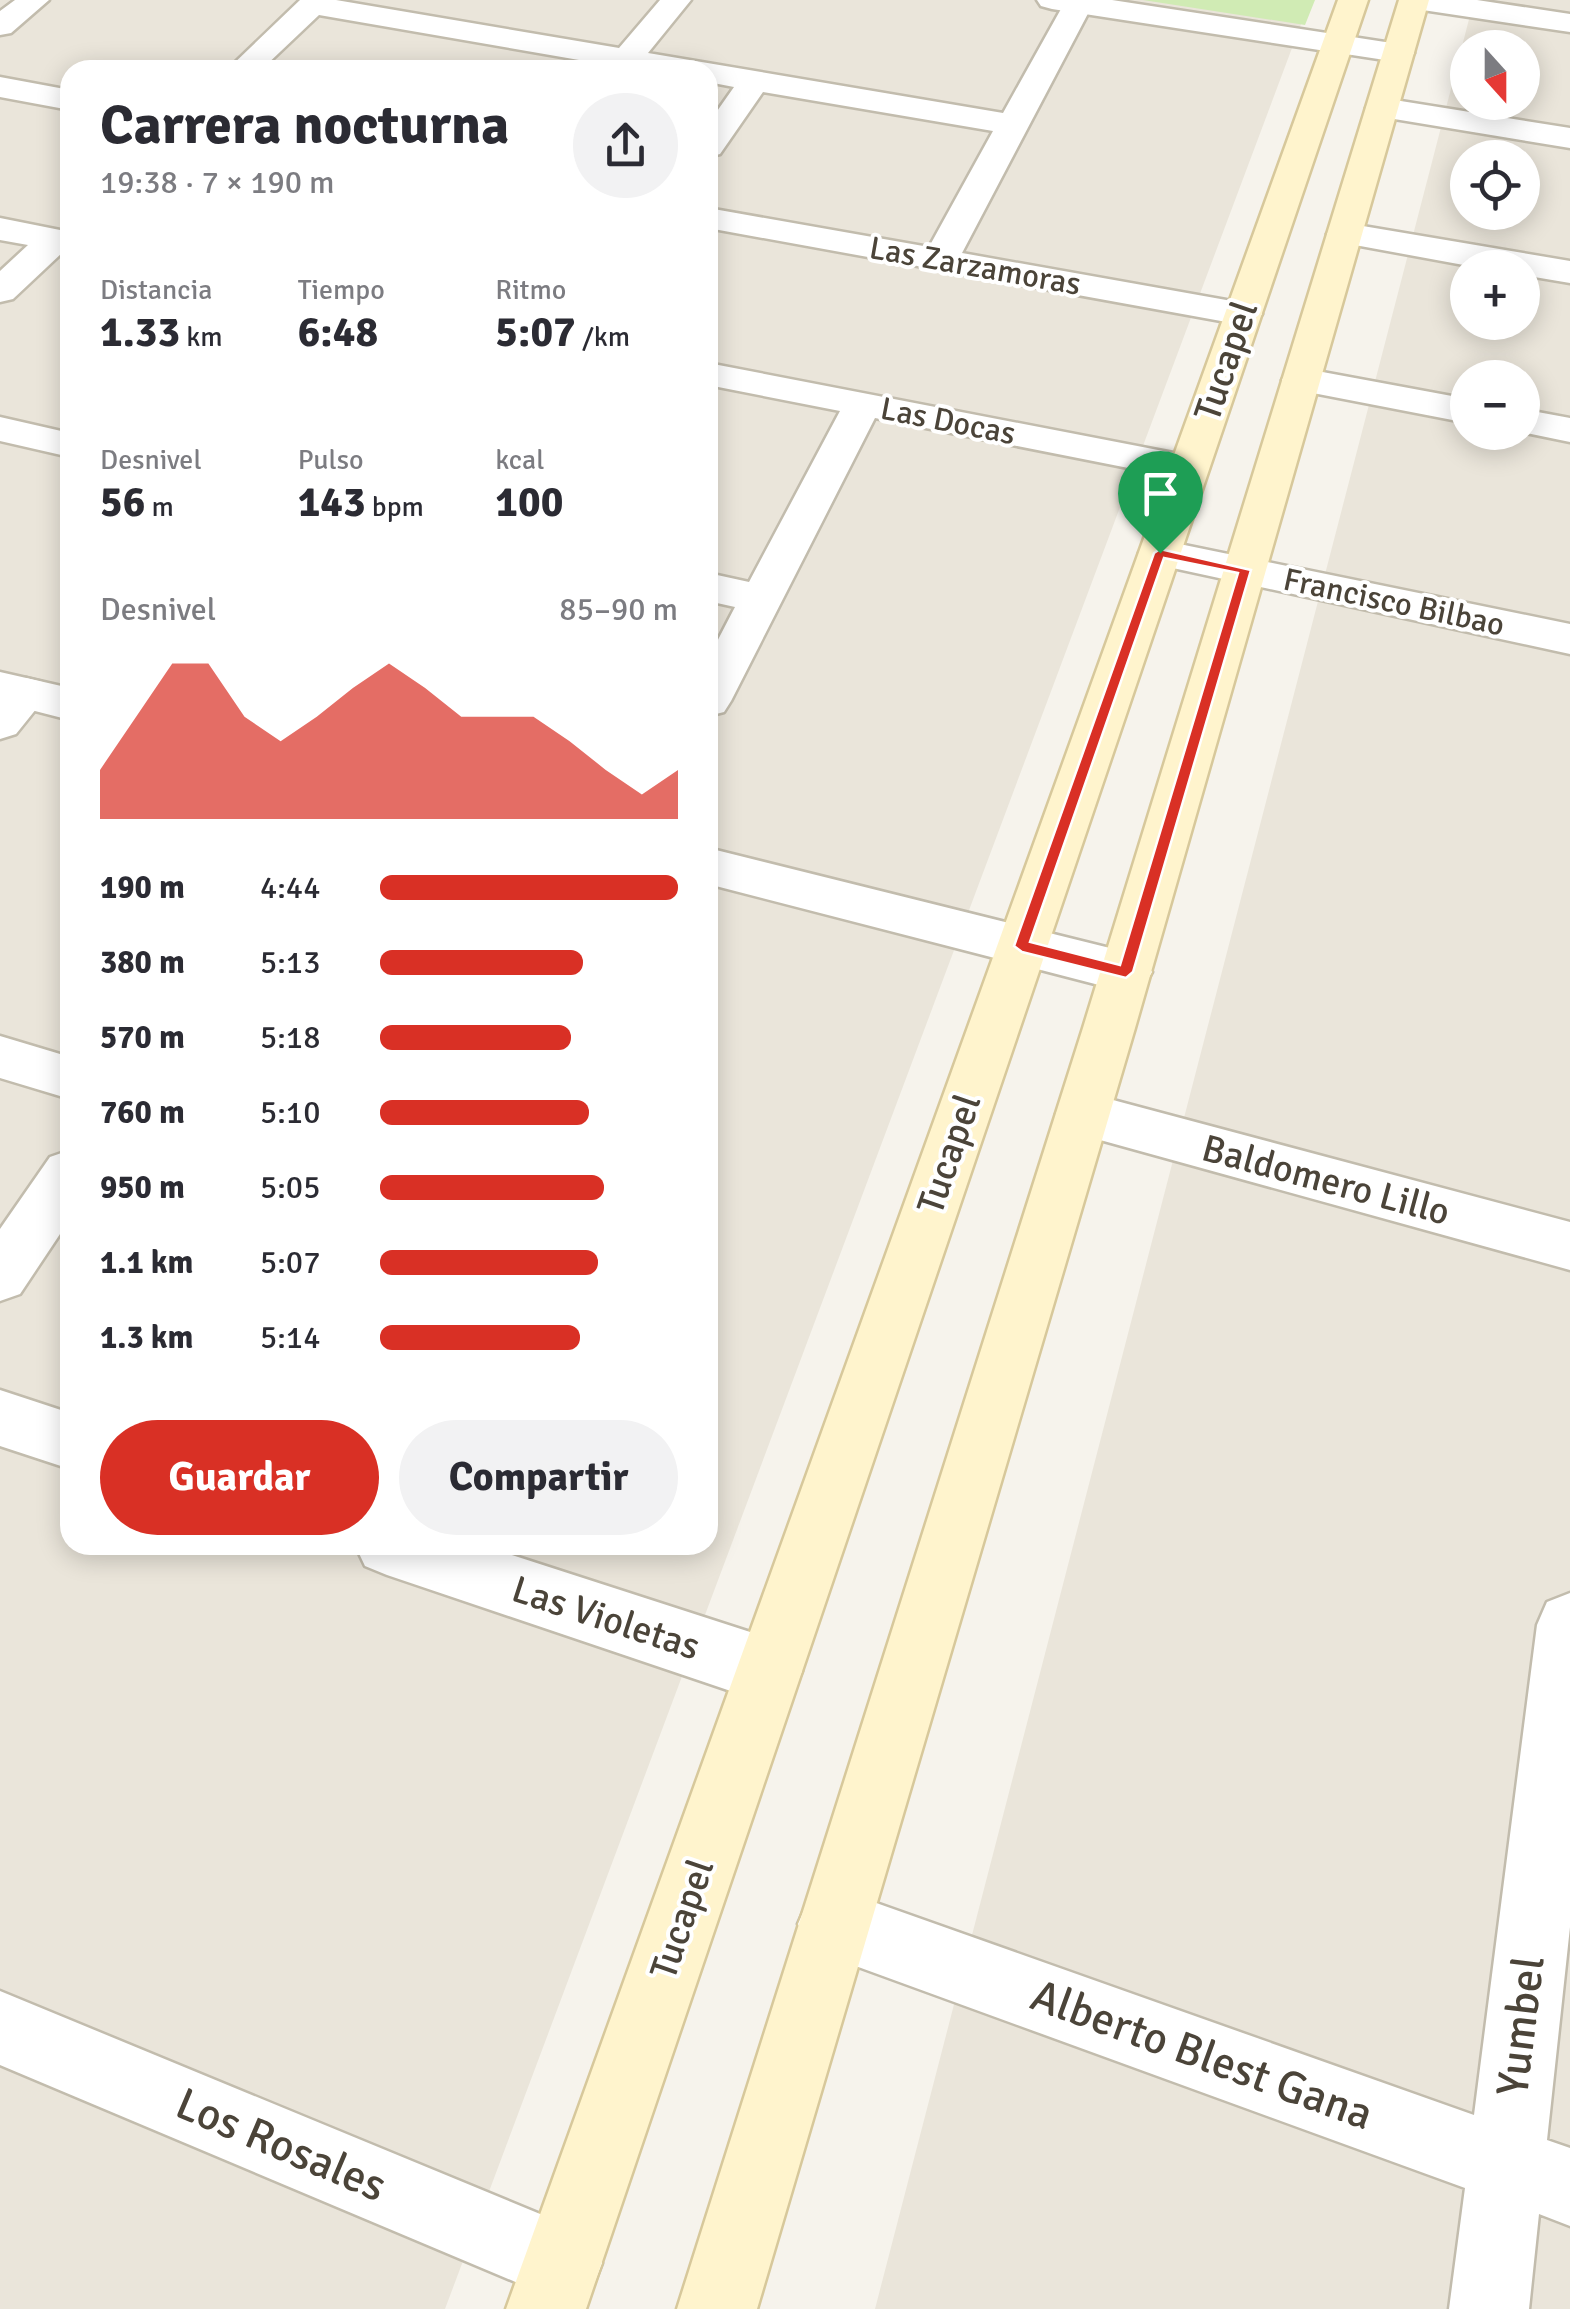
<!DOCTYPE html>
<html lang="es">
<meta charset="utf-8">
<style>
:root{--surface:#fff;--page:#f2f2f3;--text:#2b2b33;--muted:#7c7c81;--accent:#d93025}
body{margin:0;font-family:Signika,sans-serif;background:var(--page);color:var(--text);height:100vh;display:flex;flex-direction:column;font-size:38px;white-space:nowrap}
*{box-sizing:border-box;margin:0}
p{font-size:32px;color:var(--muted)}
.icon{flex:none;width:55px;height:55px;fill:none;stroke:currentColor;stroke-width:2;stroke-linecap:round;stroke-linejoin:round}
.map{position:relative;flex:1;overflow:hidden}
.side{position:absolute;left:60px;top:60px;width:658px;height:1495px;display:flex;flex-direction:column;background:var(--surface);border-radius:30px;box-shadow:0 5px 25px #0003}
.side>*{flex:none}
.needle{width:65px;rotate:159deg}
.tools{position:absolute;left:1450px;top:30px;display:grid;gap:20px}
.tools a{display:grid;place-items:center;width:90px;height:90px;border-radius:50%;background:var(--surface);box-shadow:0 5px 25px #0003;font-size:50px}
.pin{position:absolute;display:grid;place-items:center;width:85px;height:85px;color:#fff;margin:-102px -42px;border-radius:50% 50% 50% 0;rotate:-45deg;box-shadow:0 0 10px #0007}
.pin .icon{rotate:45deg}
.round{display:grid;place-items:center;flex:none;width:105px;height:105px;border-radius:52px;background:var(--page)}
.summary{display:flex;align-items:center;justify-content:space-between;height:170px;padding:0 40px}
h1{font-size:55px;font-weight:700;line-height:75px}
.stats{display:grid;grid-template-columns:repeat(3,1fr);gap:15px;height:170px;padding:10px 40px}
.stats div{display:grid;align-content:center}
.stats b{font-size:42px;font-weight:700}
.stats small{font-size:28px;font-weight:400}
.stats p{font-size:28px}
.chart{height:280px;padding:20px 40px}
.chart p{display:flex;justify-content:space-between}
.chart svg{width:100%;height:180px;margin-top:10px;fill:var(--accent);opacity:.7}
.button{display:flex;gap:20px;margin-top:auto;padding:20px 40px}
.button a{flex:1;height:115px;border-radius:60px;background:var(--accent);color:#fff;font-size:40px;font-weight:700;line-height:115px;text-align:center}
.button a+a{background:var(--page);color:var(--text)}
ul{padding:0 40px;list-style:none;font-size:32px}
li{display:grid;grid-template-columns:160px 120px 1fr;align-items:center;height:75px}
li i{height:25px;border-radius:12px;background:var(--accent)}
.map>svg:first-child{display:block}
.residential{fill:#eae5da;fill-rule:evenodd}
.green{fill:#d0ebb4}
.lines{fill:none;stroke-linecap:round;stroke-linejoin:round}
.minor-casing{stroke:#c2bcad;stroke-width:5}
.tertiary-casing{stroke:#c2bcad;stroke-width:5}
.secondary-casing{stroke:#d7c89b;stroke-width:5}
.minor{fill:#fff;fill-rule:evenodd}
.tertiary{fill:#fff;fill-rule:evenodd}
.secondary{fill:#fff4cd;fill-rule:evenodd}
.route{fill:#d93025;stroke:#fff;stroke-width:2.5;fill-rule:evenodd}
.labels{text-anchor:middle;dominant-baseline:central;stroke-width:8;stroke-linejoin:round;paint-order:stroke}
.far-street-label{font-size:32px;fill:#4b4439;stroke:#fff}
.street-label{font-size:38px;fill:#4b4439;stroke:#fff}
.near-street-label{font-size:45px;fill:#4b4439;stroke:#fff}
</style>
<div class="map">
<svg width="1570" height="2309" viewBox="0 0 1570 2309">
<rect width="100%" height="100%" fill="#f6f3ec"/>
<!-- residential -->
<path class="residential" d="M0 0H1310L445 2309H0ZM70 70H708V1545H70Z
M1474 0H1570V2309H875ZM1468 48H1522V102H1468ZM1468 158H1522V212H1468ZM1468 268H1522V322H1468ZM1468 378H1522V432H1468Z"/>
<!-- green -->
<path class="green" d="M1143 0H1315L1305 25Z"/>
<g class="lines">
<defs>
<path id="minor" d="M300 0H336L619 48 660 0H691L648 53 1003 113 1066 0H1090L1093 4 962 253 1243 303 1256 306 1262 314 1256 322 1243 325 708 228V208L929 247 993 131 763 92 720 154 708 157V124L734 87 708 82V70H637L319 15 261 70H227Z
M1401 0H1477L1570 14V32L1416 9 1405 6Z
M0 77 70 90V110L0 97Z
M1382 98 1570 128V148L1370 115 1366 108 1370 101Z
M0 218 70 232V254L63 252 13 299 0 302V271L28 245 0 240Z
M1345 223 1570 261V283L1522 275V268H1480L1333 241 1327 234 1333 227Z
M708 363 1189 456 1203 459 1209 468 1203 477 1189 480 875 418 731 701 724 712 708 716V659L735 607 708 601V573L749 582 840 411 708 385Z
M1301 368 1468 399V423L1287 388 1282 380 1287 372Z
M1522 409 1570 418V442L1521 432Z
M0 417 70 433V457L0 441Z
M1160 540 1570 624V654L1145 562 1139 553 1145 544Z
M26 678 42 682 49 693 16 734 0 739V694L10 682Z
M0 1036 70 1057V1099L0 1078Z
M1083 1092 1570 1222V1270L1064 1130 1056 1114 1064 1098Z
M70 1150V1219L20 1294 0 1301V1229L50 1157Z
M0 1390 70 1413V1469L0 1446Z
M355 1545H481L769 1638 792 1648 802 1671 792 1694 769 1704 387 1575 365 1566Z
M1570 1593V1927L1547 2140 1570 2148V2226L1539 2214 1529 2309H1449L1465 2188 809 1949 798 1924 809 1899 834 1888 1474 2115 1537 1625 1547 1602Z
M0 1991 591 2235 602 2263 591 2291 563 2302 0 2065Z"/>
<path id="tertiary" d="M15 0H49L11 33 0 35V11Z
M1037 0H1112L1398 44 1409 46 1414 53 1409 60 1398 62 1052 9 1041 6Z
M0 672 70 688V720L0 702Z
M708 848 1126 952 1144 958 1152 972 1144 986 1126 992 708 884Z"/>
<path id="secondary" d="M1338 0H1368L586 2309H506Z
M1399 0H1429L1135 1028 757 2309H677L1083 1028Z"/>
</defs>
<!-- minor casing -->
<use href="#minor" class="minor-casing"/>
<!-- tertiary casing -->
<use href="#tertiary" class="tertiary-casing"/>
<!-- secondary casing -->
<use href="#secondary" class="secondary-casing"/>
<!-- minor -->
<use href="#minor" class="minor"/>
<!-- tertiary -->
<use href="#tertiary" class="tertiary"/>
<!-- secondary -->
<use href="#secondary" class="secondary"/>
</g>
<!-- route -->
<path class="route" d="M1160 549 1251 570 1133 972 1126 978 1022 952 1014 946 1154 553ZM1164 558 1238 573 1120 965 1030 942Z"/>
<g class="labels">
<!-- far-street labels -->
<g class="far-street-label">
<text transform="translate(975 266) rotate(10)">Las Zarzamoras</text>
<text transform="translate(948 421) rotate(11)">Las Docas</text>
<text transform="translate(1394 602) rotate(12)">Francisco Bilbao</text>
</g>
<!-- street labels -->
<g class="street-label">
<text transform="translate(1226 361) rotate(-71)">Tucapel</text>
<text transform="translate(949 1154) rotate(-71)">Tucapel</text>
<text transform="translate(1326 1180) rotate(15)">Baldomero Lillo</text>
<text transform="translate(606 1618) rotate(18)">Las Violetas</text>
<text transform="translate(682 1919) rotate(-71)">Tucapel</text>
</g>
<!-- near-street labels -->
<g class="near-street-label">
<text transform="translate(1521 2026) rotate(-83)">Yumbel</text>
<text transform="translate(1202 2055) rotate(20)">Alberto Blest Gana</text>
<text transform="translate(281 2145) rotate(23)">Los Rosales</text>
</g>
</g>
</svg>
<div class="tools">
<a><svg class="needle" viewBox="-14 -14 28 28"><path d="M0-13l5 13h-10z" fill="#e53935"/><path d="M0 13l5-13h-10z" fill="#7c7c81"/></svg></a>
<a><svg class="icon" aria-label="locate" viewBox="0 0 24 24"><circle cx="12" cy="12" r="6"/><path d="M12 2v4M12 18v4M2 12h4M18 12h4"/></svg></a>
<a>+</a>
<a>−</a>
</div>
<div class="pin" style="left:1160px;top:553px;background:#1e9e55"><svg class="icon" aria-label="arrive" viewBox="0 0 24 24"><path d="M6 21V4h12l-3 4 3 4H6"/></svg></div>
<section class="side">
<div class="summary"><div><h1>Carrera nocturna</h1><p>19:38 · 7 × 190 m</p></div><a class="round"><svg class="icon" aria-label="share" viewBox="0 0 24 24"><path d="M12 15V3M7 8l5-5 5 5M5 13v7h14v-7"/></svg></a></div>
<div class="stats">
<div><p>Distancia</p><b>1.33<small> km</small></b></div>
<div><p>Tiempo</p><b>6:48</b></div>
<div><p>Ritmo</p><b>5:07<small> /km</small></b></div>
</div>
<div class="stats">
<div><p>Desnivel</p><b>56<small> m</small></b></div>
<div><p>Pulso</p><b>143<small> bpm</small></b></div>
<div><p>kcal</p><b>100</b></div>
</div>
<div class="chart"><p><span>Desnivel</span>85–90 m</p>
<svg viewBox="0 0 160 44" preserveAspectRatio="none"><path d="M0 44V32L10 19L20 6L30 6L40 19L50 25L60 19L70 12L80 6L90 12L100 19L110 19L120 19L130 25L140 32L150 38L160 32V44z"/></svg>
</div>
<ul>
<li><b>190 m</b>4:44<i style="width:100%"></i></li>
<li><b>380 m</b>5:13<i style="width:68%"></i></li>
<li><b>570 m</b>5:18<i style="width:64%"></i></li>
<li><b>760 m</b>5:10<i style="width:70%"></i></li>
<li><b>950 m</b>5:05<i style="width:75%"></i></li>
<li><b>1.1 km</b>5:07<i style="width:73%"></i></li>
<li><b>1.3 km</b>5:14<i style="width:67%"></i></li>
</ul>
<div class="button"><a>Guardar</a><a>Compartir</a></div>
</section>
</div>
